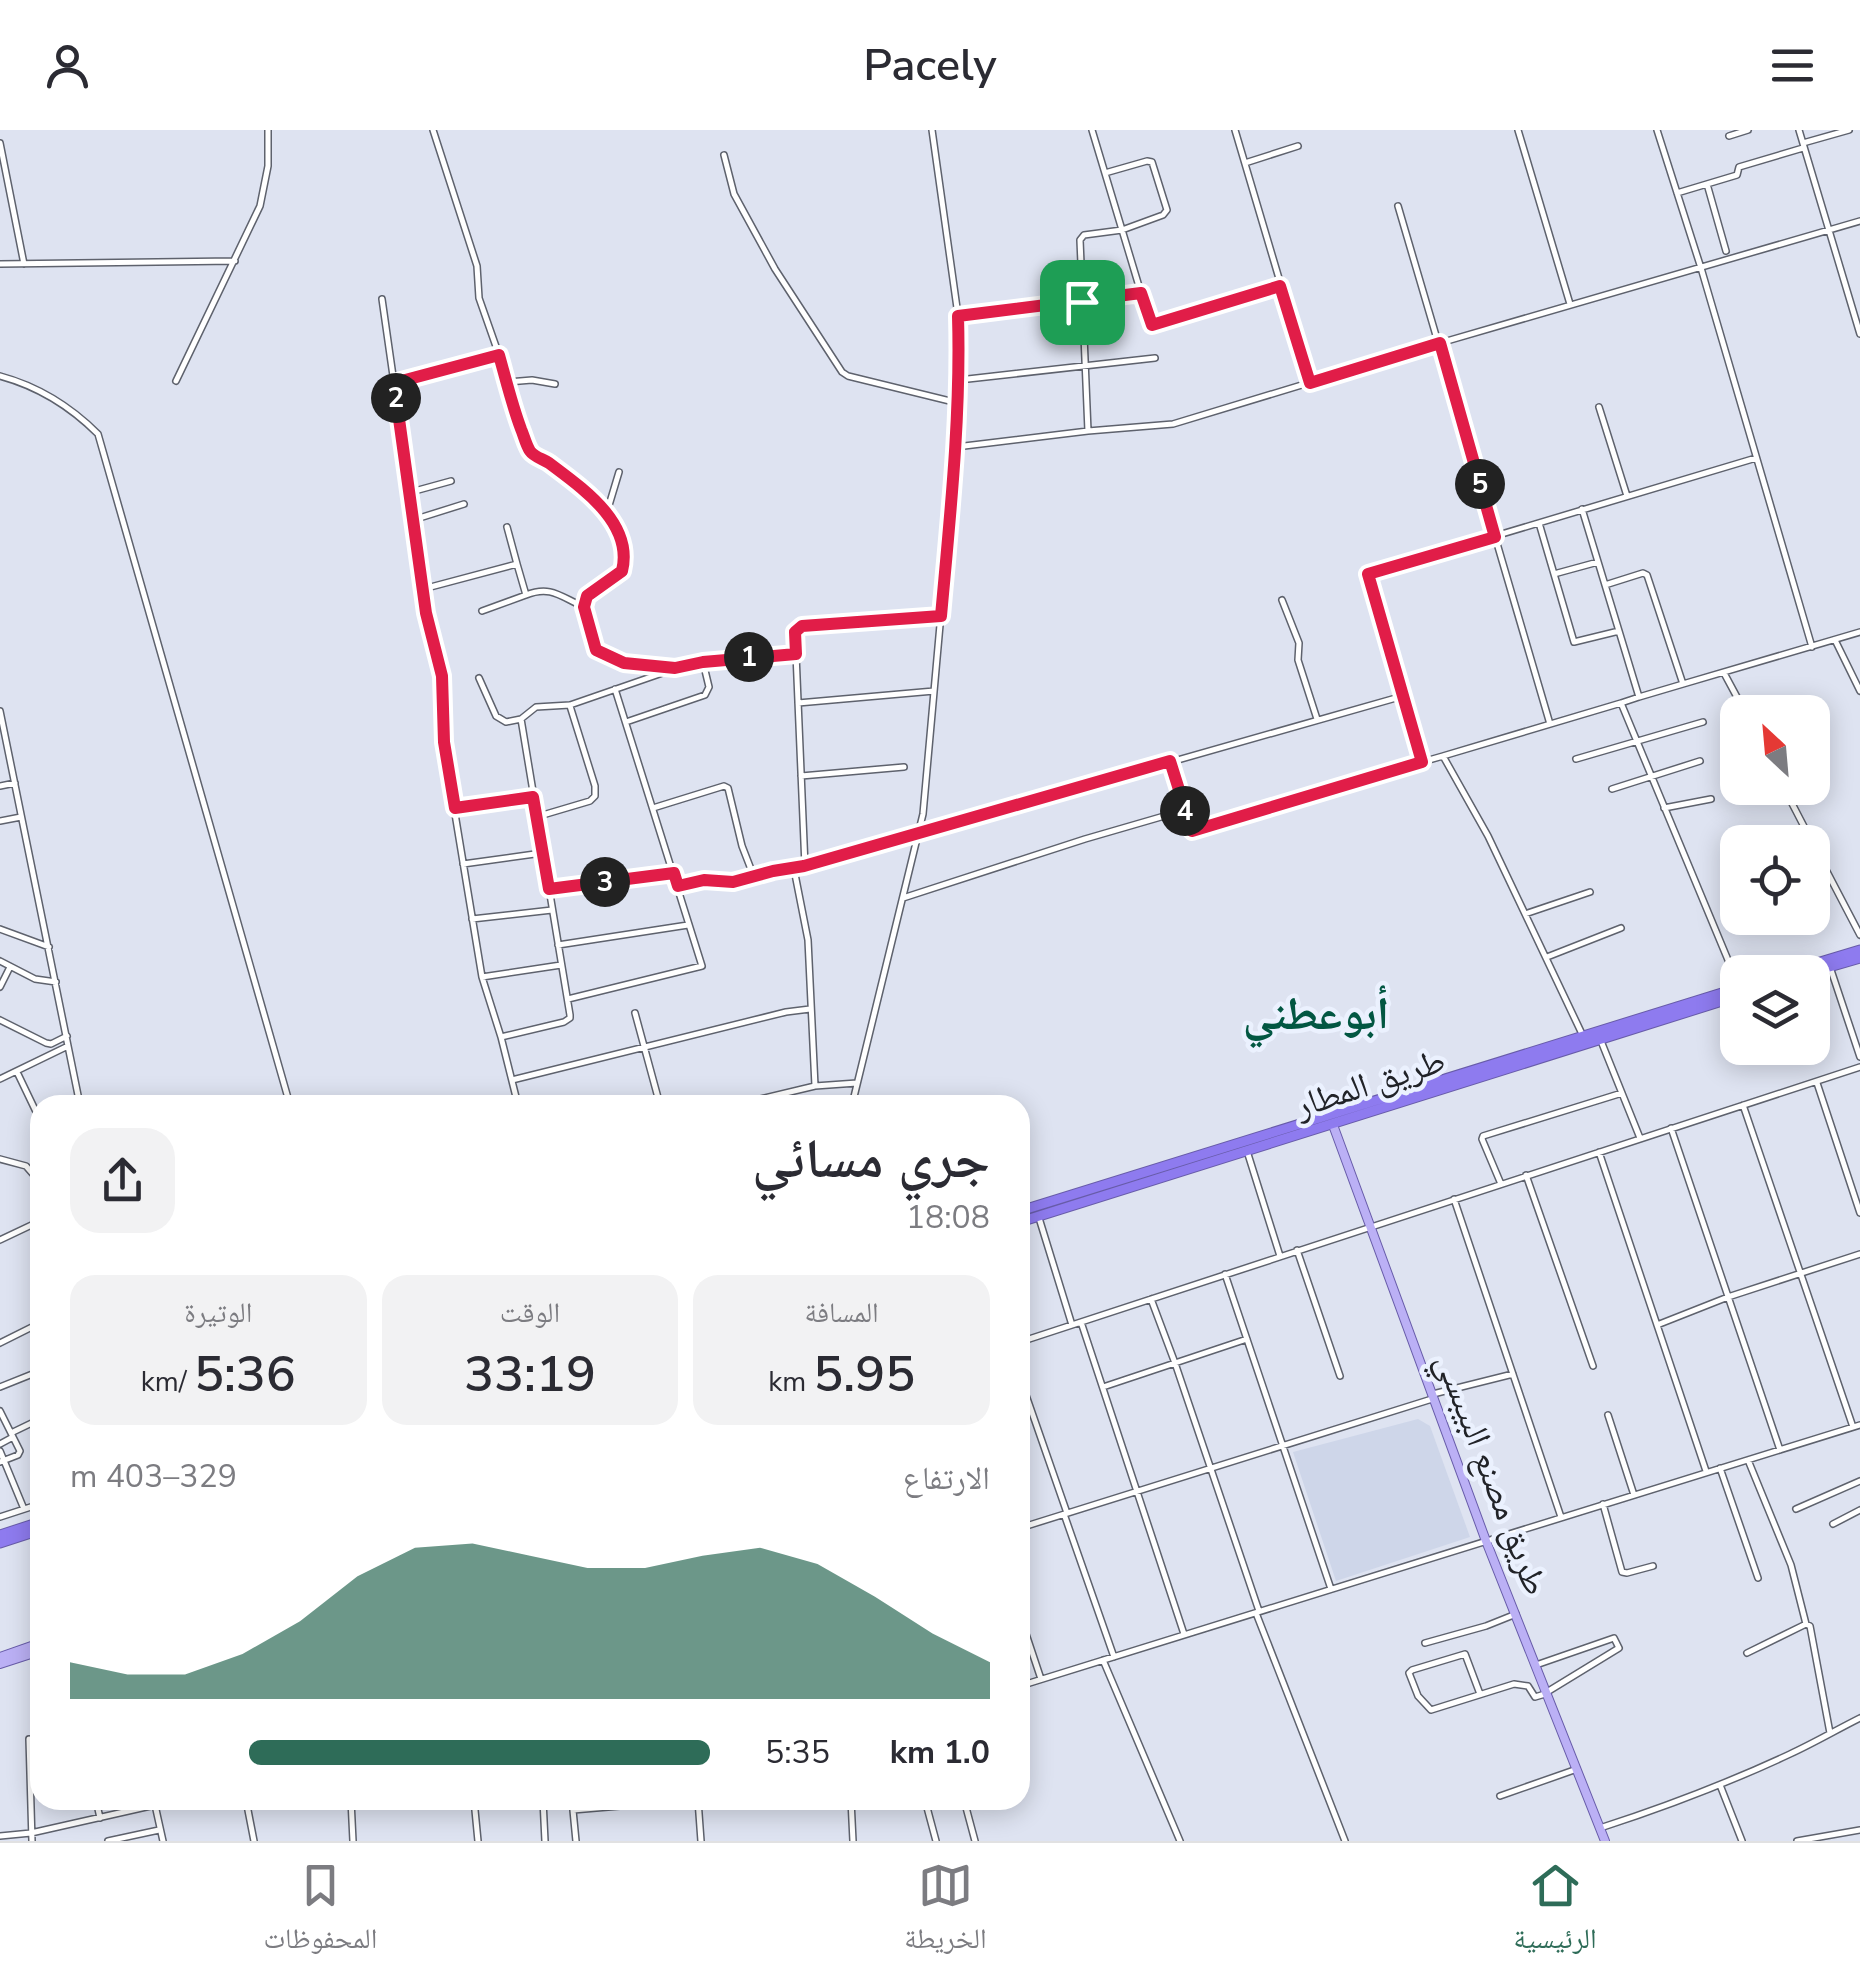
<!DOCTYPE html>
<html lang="ar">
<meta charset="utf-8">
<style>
:root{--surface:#fff;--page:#f2f2f3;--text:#2b2b33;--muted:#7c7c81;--line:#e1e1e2;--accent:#2e6c58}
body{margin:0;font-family:"Nunito Sans","Noto Naskh Arabic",sans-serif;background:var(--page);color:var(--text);direction:rtl;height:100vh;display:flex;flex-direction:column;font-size:38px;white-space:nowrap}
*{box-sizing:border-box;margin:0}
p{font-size:32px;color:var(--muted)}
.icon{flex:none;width:55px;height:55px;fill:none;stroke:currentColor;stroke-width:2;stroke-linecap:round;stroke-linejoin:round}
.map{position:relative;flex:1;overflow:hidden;direction:ltr}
.details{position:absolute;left:30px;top:965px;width:1000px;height:715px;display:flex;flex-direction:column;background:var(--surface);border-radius:30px;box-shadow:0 5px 25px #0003;direction:rtl}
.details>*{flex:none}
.needle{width:65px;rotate:334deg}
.buttons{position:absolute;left:1720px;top:565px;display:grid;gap:20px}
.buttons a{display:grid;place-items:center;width:110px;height:110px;border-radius:20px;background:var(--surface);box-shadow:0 5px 25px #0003;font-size:50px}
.pin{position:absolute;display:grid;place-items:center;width:85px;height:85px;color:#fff;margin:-42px;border-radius:20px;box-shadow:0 5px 15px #0006}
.km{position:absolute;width:50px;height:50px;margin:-25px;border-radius:50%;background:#222;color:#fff;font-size:28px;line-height:50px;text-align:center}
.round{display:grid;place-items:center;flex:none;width:105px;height:105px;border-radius:30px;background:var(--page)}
.head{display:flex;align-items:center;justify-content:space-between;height:170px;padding:0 40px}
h1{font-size:55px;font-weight:600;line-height:75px}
.stats{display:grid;grid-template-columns:repeat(3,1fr);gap:15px;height:170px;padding:10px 40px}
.stats div{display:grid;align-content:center;border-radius:25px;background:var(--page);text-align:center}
.stats b{font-size:50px;font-weight:600}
.stats small{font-size:28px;font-weight:400}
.stats p{font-size:28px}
.chart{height:280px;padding:20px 40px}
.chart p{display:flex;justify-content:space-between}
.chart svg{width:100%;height:180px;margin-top:10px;fill:var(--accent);opacity:.7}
ul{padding:0 40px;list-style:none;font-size:32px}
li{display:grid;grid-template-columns:160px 120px 1fr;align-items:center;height:75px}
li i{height:25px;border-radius:12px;background:var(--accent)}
header{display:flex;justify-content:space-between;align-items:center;height:130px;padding:0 40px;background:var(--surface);font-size:45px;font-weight:600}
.dock{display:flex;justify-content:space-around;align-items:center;height:140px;border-top:2px solid var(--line);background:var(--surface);font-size:28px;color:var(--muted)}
.dock a{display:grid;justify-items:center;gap:5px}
.dock .on{color:var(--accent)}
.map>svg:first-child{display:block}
.built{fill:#ced6e9}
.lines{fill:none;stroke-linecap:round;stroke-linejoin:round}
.minor-casing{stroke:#5e626d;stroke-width:8}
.major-casing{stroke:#685ca9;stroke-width:10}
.highway-casing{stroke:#685ca9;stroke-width:11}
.minor{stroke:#fff;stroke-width:5}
.major{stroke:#bbb0f5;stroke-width:8}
.highway{stroke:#8e7bef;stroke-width:9}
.route-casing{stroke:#fff;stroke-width:20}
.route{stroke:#e11d48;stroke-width:12}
.labels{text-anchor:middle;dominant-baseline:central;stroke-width:9;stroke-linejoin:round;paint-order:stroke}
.street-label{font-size:35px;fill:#212328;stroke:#ebf1fe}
.district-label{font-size:45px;font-weight:bold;fill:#025742;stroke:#ebf1fe}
</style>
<header><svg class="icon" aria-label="menu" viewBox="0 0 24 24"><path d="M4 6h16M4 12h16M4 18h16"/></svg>Pacely<svg class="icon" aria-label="person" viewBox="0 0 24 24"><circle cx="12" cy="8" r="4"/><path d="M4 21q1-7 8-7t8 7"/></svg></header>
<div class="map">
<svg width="1860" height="1711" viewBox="0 0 1860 1711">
<rect width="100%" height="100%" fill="#dee3f1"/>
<!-- built -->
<path class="built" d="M1418 1289 1430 1296 1470 1407 1336 1451 1293 1322Z"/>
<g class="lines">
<defs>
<path id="minor" d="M433 0 477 136 479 168 499 225 512 275 529 318 600 375 610 386 617 399 624 426 622 441 590 463 584 477 594 518 599 523 624 533 675 538 703 532 796 524 805 736
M1235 0 1310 253
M1518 0 1570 174
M1657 0 1701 138 1812 517
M1799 0 1860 204
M1729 6 1748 0
M0 13 24 134
M1803 13 1849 0
M724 25 734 64 775 139 842 242 848 246 958 273
M1245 33 1298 16
M1707 54 1726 121
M1677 63 1737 45 1739 37 1803 18
M1398 76 1550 594
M0 134 235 131
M1141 164 1153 195 1280 156
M382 169 394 253 499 225
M958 185 1141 163 1092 0
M0 246C37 256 71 277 98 304L290 975
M959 250 1155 228
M176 251 260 76 268 36V0
M507 252 532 250 555 254
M394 253 423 459 517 434 507 397
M1599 277 1627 366
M1088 301 1080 110 1084 105 1122 100 1163 85 1167 80 1152 32 1147 31 1105 43
M956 317 1088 301 1173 294 1440 213 1860 91
M411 362 451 351
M1582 379 1639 567 1621 573 1738 854
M607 382 619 342
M413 390 464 374
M1539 393 1574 512 1619 501
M517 434 526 465C551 455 561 467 584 477
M1554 444 1598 432
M1605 455 1643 443 1647 445 1683 554 1639 567
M423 459 428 493 443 546V611L482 847 501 907 518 975
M1282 470 1299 513 1298 530 1317 589
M482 481 526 465
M1835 510 1860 561
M796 524 795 502 801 496 941 486
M1724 543 1745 582
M479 548 496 586 506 592 521 589 536 577 570 575 674 539
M1683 554 1860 502
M798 573 934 561
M0 581 80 975
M626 592 705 565 709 557 703 532
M1443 626 1621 573
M1576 629 1703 592
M1171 632 1191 699 1194 701 1422 632 1403 566
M1422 632 1443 626 1488 706 1583 906
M801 646 904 637
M0 656 15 653
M1784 658 1812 712
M1612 659 1700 631
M455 678 533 667
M653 678 724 656 728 658 742 716 754 747
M1664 678 1711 669
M536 687 590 671 595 666V656L570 576
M0 691 21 687
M1812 713 1860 805
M463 734 542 723
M678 755 704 750 733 752 773 741 794 739
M549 759 674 743
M903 768 1085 709 1185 680
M1525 784 1590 762
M472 789 552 780
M0 799 49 817
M558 815 688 795
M1547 827 1621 798
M0 831 35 849 56 852
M1830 837 1860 927
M482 847 561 835
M0 857 10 837
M568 869 702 836 615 559
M635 883 660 975
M0 890 46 913 51 914 67 906
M501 907 564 892 570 888V885L521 589
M1601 911 1640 1008
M17 942 40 990
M0 949 68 916
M512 950 786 882 810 879
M1817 953 1860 1083
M815 956 808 810 794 739 1403 566 1368 444 1756 328
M735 975 815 956 857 953
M852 975 923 684 956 317 959 250 958 185 932 0
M1743 975 1853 1297
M1671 998 1780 1320
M1247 1021 1280 1126
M1599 1022 1706 1341
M0 1029 26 1036 40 1052
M1526 1045 1593 1236
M1501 1054 1482 1009 1483 1006 1622 963
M1454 1069 1561 1387
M1039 1088 1072 1195
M0 1110 40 1091
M1297 1120 1340 1246
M1225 1144 1331 1459
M1151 1169 1175 1233 1259 1481
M1081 1192 1184 1504
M1657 1195 1728 1167 1860 1124
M1020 1212 1860 937
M0 1213 40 1193
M1020 1248 1067 1383
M0 1257 40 1241
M1103 1257 1247 1209
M1433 1264 1513 1244
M0 1281 20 1321 18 1325 0 1332
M1608 1285 1634 1365
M11 1303 40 1289
M0 1314 13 1307
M0 1321 24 1379
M1720 1338 1758 1448
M1603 1374 1622 1442 1627 1443 1653 1436
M1796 1379 1860 1351
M1064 1384 1114 1527
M0 1387 40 1374
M1833 1394 1860 1380
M1020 1398 1432 1269
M1256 1483 1345 1711
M1020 1486 1041 1549
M1806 1494 1810 1496 1830 1603
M1425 1513 1486 1496 1516 1484
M1747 1523 1806 1494 1791 1435 1748 1330
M1103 1530 1180 1711
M1536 1535 1614 1508 1619 1518 1547 1562
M1020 1556 1860 1295
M1480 1564 1465 1524 1412 1540 1409 1543 1418 1566 1431 1580 1514 1554 1528 1556 1535 1567 1545 1564
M29 1609 32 1711
M1720 1655 1742 1711
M1500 1666 1577 1639
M96 1670 100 1688
M246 1670 254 1711
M351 1670 353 1711
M474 1670 478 1711
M543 1670 545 1711
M572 1670 576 1711
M698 1670 701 1711
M851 1670 853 1711
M925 1670 936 1711
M964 1670 975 1711
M351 1672 375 1670
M573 1680 690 1670
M1600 1698C1665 1677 1728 1653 1790 1624 1814 1613 1836 1600 1860 1588
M0 1706 31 1703 155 1675 163 1711
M108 1711 159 1700
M1797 1711 1860 1700"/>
<path id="major" d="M1333 995 1486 1411 1605 1711
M0 1527 40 1513
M0 1534 40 1521"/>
<path id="highway" d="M1787 842 1860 820
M1812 842 1860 828
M1020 1081 1738 858
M1020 1092 1738 866
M0 1405 40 1392
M0 1413 40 1400"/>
</defs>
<!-- minor casing -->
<use href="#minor" class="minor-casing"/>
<!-- major casing -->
<use href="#major" class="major-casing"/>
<!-- highway casing -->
<use href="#highway" class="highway-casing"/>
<!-- minor -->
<use href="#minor" class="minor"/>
<!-- major -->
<use href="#major" class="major"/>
<!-- highway -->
<use href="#highway" class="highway"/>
</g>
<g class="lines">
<defs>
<path id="route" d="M1280 156 1310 253 1440 213 1495 407 1368 444 1422 632 1192 701 1170 631 804 736 773 741 733 752 704 750 678 756 674 743 549 759 533 667 455 678 444 612 442 546 426 483 394 253 499 225C506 250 512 275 521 299 524 306 526 315 530 321 534 327 543 329 549 333 582 358 634 393 622 441L587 466 584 477 596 520 624 533 675 538 703 532 796 524 795 502 802 496 941 486C950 386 961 286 958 186L1141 163 1152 195Z"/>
</defs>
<!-- route casing -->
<use href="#route" class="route-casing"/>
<!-- route -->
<use href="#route" class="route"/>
</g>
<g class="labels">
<!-- street labels -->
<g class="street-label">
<text transform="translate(1370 953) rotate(-18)">طريق المطار</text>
<text transform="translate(1492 1344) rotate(69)">طريق مصنع البيبسي</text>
</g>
<!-- district labels -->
<g class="district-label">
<text x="1316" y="884">أبوعطني</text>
</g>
</g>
</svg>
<div class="buttons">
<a><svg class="needle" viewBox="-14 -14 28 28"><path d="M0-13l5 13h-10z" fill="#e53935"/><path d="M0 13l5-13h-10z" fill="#7c7c81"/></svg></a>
<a><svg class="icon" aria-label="locate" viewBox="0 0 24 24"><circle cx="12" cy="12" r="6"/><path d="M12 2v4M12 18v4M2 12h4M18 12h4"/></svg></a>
<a><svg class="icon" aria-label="layers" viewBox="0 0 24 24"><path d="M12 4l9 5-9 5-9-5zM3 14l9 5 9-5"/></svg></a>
</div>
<div class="pin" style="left:1082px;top:172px;background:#1e9e55"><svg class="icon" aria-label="arrive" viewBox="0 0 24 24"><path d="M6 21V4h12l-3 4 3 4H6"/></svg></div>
<b class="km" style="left:749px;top:527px">1</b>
<b class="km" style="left:396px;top:268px">2</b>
<b class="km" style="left:605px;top:752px">3</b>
<b class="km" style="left:1185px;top:681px">4</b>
<b class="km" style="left:1480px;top:354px">5</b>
<section class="details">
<div class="head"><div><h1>جري مسائي</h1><p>18:08</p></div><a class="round"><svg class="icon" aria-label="share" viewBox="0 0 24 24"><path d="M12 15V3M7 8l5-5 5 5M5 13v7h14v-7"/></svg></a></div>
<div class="stats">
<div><p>المسافة</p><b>5.95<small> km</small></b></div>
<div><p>الوقت</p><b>33:19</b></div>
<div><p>الوتيرة</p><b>5:36<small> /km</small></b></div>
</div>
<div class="chart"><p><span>الارتفاع</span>329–403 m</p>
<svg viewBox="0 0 160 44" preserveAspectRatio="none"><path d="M0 44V35L10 38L20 38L30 33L40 25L50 14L60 7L70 6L80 9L90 12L100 12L110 9L120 7L130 11L140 19L150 28L160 35V44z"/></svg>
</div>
<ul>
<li><b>1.0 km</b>5:35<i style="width:72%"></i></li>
</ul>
</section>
</div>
<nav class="dock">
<a class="on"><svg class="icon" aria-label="home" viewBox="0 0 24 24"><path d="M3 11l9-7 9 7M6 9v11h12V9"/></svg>الرئيسية</a>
<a><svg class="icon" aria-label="map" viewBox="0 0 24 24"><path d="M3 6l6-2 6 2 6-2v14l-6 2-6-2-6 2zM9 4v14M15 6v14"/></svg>الخريطة</a>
<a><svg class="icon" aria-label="saved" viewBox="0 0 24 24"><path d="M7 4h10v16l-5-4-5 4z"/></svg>المحفوظات</a>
</nav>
